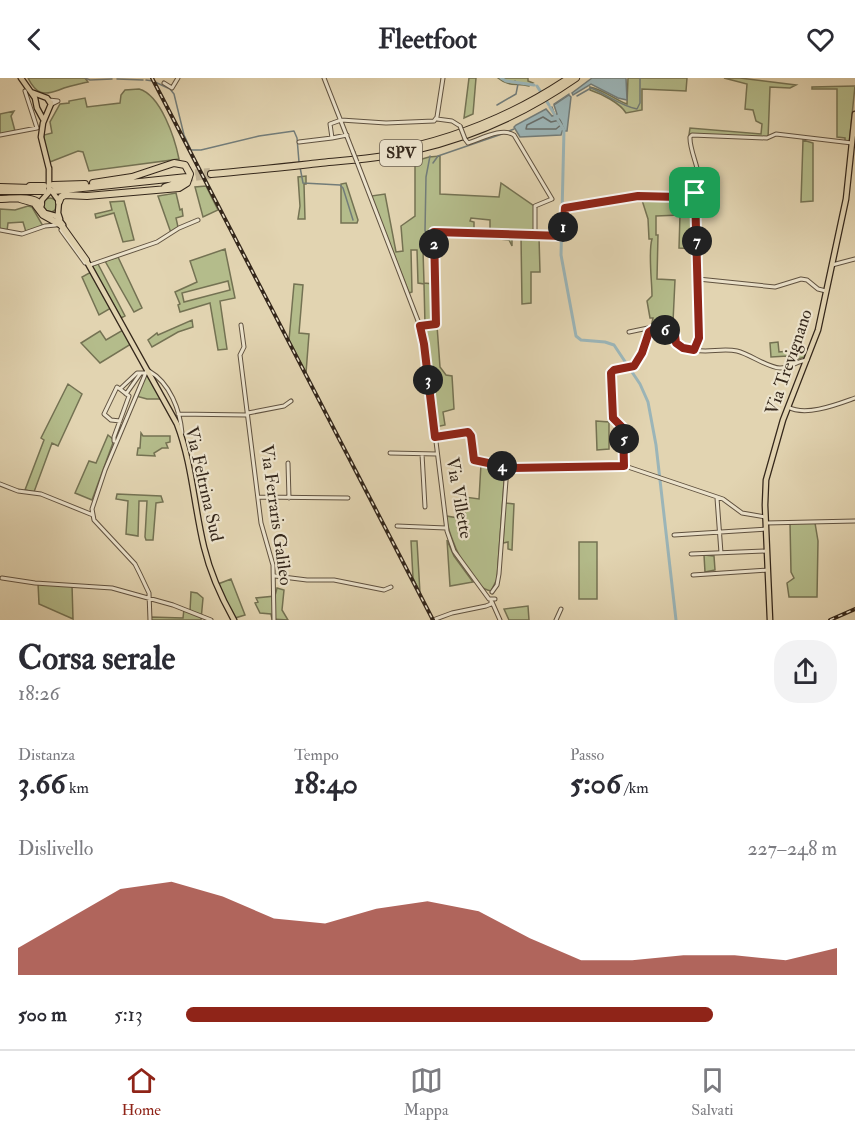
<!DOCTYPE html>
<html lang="it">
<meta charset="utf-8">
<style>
:root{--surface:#fff;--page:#f2f2f3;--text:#2b2b33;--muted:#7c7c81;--line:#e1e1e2;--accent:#8f2418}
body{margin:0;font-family:"IM FELL Double Pica",serif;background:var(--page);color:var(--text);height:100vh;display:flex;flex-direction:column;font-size:22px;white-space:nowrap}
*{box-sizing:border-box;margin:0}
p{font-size:20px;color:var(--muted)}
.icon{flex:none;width:33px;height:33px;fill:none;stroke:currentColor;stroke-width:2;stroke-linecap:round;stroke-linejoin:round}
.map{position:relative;height:542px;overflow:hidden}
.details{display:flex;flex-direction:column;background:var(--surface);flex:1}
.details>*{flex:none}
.pin{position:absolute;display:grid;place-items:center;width:51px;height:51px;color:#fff;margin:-26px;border-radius:12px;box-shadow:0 3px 9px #0006}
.km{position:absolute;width:30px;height:30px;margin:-15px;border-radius:50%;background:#222;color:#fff;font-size:16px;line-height:30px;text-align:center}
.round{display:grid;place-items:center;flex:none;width:63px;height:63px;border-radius:24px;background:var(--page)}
.head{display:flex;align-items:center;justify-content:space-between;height:102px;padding:0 18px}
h1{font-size:33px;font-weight:700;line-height:45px}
.stats{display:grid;grid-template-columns:repeat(3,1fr);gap:9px;height:102px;padding:6px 18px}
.stats div{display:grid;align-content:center}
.stats b{font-size:30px;font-weight:700}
.stats small{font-size:16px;font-weight:400}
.stats p{font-size:16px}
.chart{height:168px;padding:12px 18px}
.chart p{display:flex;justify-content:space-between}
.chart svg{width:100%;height:108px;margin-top:6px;fill:var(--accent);opacity:.7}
ul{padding:0 18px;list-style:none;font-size:20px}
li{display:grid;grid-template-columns:96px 72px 1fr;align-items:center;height:45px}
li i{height:15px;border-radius:8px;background:var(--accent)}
header{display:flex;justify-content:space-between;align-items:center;height:78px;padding:0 18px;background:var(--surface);font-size:27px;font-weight:700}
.menu{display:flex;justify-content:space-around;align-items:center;height:84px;border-top:2px solid var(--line);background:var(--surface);font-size:16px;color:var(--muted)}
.menu a{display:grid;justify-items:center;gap:3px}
.menu .on{color:var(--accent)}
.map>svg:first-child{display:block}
.green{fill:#b4bc8b;stroke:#747253;stroke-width:1.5;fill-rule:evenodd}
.water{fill:#9bb5b8;stroke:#727c79;stroke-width:1.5}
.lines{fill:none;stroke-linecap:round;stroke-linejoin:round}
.shore{stroke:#686e6a;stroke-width:1.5}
.stream{stroke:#727c79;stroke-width:1.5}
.canal{stroke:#9bb5b8;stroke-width:3}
.highway-tunnel{stroke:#bfb193;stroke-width:6;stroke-dasharray:6 3;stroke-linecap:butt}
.minor-casing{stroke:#605240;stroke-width:5}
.major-casing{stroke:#34271b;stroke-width:7}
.highway-casing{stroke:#34271b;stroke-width:8}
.minor{stroke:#ece3cc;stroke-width:3}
.major{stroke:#e2d4b1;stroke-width:4.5}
.highway{stroke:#e2d4b1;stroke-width:6}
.rail-casing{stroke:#34271b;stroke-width:4}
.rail{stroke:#ece3cc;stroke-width:1.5;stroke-dasharray:4.5;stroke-linecap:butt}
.minor-bridge-casing{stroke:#605240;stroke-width:5;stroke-linecap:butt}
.minor-bridge{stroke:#ece3cc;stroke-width:3}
.route-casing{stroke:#fff;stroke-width:12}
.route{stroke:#8f2418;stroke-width:8}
.labels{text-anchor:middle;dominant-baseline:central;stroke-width:4.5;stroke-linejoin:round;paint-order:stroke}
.shield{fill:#ece3cc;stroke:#6b5f50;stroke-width:1.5}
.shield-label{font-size:16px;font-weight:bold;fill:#34271b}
.street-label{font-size:18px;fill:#34271b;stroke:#ece3cc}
</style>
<header><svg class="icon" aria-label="back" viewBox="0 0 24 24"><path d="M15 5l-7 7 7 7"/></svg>Fleetfoot<svg class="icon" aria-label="heart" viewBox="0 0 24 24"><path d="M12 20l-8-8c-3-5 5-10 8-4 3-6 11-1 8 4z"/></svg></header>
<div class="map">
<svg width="855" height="542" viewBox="0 0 855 542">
<rect width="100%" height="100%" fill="#e2d4b1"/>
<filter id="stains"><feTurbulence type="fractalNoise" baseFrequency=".00333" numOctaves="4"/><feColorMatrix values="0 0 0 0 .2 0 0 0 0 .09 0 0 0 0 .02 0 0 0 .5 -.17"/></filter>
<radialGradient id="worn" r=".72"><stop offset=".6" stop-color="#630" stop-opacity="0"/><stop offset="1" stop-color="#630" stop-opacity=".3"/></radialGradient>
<!-- green -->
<path class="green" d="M28 0H85L88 4C79 6 69 8 59 12 43 18 36 16 28 0Z
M469 0H476L473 36 464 40Z
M498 0H528V3L533 5 529 8C516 5 509 9 498 0Z
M628 0H687L686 13 642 11V32L626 35C620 25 602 16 590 12V9C604 12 614 21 627 26Z
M724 0H740L796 7 790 10 770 9 768 61 689 57 690 50 761 56 762 46 756 43 753 32 745 31 747 6Z
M855 8 849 66 845 65V60L837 59V11H812V9Z
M139 11C161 17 175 61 179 81L89 93 83 74 78 73 50 84 45 69 44 57 52 55 50 44 60 26 69 25V23L85 20 87 29 120 25 121 17 125 12Z
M14 33 11 38 15 53 0 56V36Z
M803 62 813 65V123L801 124Z
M440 78V116L499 119 501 105 534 128V158L539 159 540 194H531V225L522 226 521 158H512V168L509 162 490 160V142L471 140 470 143 474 144V159L435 155 434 172H423L424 205 434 206 440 289 446 297 452 298 454 331 443 334 445 347 435 349 420 247H425L424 206 418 205 417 172H411L412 214 409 215 371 118 385 116 396 174 403 173 401 148 415 138V83L429 79Z
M306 98V106H304L305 141H298L300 128 298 99Z
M346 105 358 142 357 145H341V106Z
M206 108 218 132 203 139 195 109Z
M176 115 180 132 182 131 183 138 176 140 178 149 171 155 158 118Z
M695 116 699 171 679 170 680 137 656 138V157H658L657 201 675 202 673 244 677 252 651 249 653 240H650L647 223 652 218C652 203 648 174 652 161H649L648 141 641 119 675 120Z
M43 127a7 7 0 1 1 14 0a7 7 0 1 1-14 0Z
M124 123 134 162 123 164 114 135 96 140 95 136 112 132 110 124Z
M28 128 32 129 43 148 26 154 23 144 8 145 7 153 0 151V131L15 132Z
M225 171 235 220 220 223 227 271 218 272 210 225 180 234 178 227 180 226 175 214 197 204 190 183ZM228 203 230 212 184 224 182 215Z
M118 179 142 230 134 234 105 183Z
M98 186 125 238 121 240 92 188Z
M91 194 111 230 99 237 82 199Z
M294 206 303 207 299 255 309 256 306 295 289 262Z
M192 242 193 249 178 254 152 269 148 262 157 255 158 257Z
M123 252 131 266 100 285 81 265 100 253 106 262Z
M778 264 779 274 798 272V266L803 267 805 279 791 283 788 278 771 279 770 265Z
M146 293 163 321H147L136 318Z
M68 306 82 316 58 368 52 365 34 414 25 412 44 362 41 360Z
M596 343 609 344V371L597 372Z
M141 355 143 358H170V364L166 365 168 370H162L154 375 155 378 137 377 138 370H140Z
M108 357 114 362 92 422 75 415 89 383 96 385Z
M481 386 505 390 497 501 491 513C470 510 448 458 446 438L465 441V419L479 421Z
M117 416 161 418 163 424 156 425 153 462H146L145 459 147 423H139L138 458 126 456 128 423 116 421Z
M505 425 514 426 512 472 508 471V464L503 465Z
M790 445H815L818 463 817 519H789L787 505 794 500 791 494Z
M447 462 454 478 473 504 450 508Z
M411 463H417L420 515 413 500Z
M579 464H597V521H579Z
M704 477 714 478 715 492 705 494Z
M231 501 245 537 235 540 218 506Z
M38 505 72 507 73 541 39 526Z
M277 510 284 512 282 532 288 542 272 541 271 536 260 535 255 525 258 524 256 520 275 518Z
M191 514 197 515 203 520 201 542H151V539L183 540 184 531 190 533Z
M528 528 529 542H509L504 531Z"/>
<!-- water -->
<path class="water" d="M592 0H626L627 22 618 20 591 6 573 17 572 15Z
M569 17 571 19 567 53H565L559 41 557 42 563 51 561 57 520 59 514 49 516 47 546 31 552 38 557 36 554 27Z"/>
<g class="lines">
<!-- shore -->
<path class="shore" d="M543 39 551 44 560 42 562 46 556 51H526L527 47Z"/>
<!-- stream -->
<path class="stream" d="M85 0 90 2 112 1
M117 1 143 2
M146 2 153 3
M155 4 170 11 174 16 184 57 191 72H201L259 58 294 53 297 60 299 84
M577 18 591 10C608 17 619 27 637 31L640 25V0
M554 26 569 16
M497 27 516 16 518 6 515 3
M552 29 554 35
M509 53 514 51
M430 78 426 99 425 153 433 157
M433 85 438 78 502 56
M300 89 303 105 340 107 343 110 353 142"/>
<!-- canal -->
<path class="canal" d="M501 0 506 3 534 7
M537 8 549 27
M550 29 564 52 561 177 576 258 581 262 605 264 614 267 640 306 648 324 656 367 676 542"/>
<!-- highway-tunnel -->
<path class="highway-tunnel" d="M186 95 211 93
M187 101 211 98"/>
<defs>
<path id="minor" d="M324 0 353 74
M164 5 172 10 178 0
M49 22 58 23 52 26
M437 41 452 43 460 48
M0 57 37 50 25 13
M332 60 347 57
M465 61 468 65C481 61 502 49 514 57L552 121 535 128V157
M299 64 332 60 330 46 341 42 386 45 434 43 437 39 443 0
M357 84 420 248 424 266 447 453 454 473 489 521H495
M0 152 22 156 45 148 56 147
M61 152 85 185H88
M90 187 157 164 179 150 198 142
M832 187 855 181
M698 201 775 209 801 201 807 202 818 211 826 213
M241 247 244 269 240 277 261 445 273 487 274 542
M420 248 436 246 434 154 563 158 565 130 638 119H676L695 115C707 102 689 76 690 59L692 57 767 60 776 56 852 65
M629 254 648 250 651 252
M695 272C708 275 722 270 737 273 750 276 768 290 780 290 790 290 797 283 807 282
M147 292 105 392 92 431 94 442 135 486 140 496 149 515 150 542
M149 293C170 305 180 332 182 355
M126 316 140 296
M788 329C806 339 838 326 855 320
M248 335 284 328 291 323
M178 336 247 337
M120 343 111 342 104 336 117 309 120 311
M435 359 468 354 471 358 474 382 512 390 628 389 723 421 742 435 765 439
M114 363V359L129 318 120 311 137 295H145
M390 375 437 376
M422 376 425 429
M288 385 289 420
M624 388 623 350 613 340 611 295C618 290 628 294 635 287 645 278 643 261 652 252L673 253 676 265 683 270 695 272 699 260 695 115
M0 406 18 413 41 416 93 437
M259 419 348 420
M717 420 721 475
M766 445 855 443
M397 448 446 450
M674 457 766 451
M691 476 767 473
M693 497 768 492
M275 498 307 502H334L384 512 391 509
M2 500 35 505 112 510 173 527 211 542
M492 514 497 507 499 496 507 389
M492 524 500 542
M433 542 452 535 486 528 491 526V522
M556 542 561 531"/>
<path id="major" d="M21 0 35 20 37 30 43 41
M31 14 47 20 51 26 43 45 41 59 49 91
M49 90V114L42 122 41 130 45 135 56 138 63 147
M51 112 59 123 58 135 60 141
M86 182 177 346C192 385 194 428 204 469 210 494 221 519 234 542
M770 542 765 427 766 402 783 342 818 252 846 121 855 36"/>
<path id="highway" d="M387 74C452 62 514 37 569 0
M211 96C247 93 283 89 320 85 352 82 383 80 415 72 473 59 527 34 576 0
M53 107 85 106
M30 108H44
M0 109 32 110
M165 109 186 102
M0 113H44
M54 113 187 99
M0 121C13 121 31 117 41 126
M20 121 34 125 43 137 61 147 86 182
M59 124 61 119 65 117 87 118 179 110 187 105 190 96 185 87 174 85 132 99 93 105"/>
</defs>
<!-- minor casing -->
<use href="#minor" class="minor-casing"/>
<!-- major casing -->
<use href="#major" class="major-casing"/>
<!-- highway casing -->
<use href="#highway" class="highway-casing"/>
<!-- minor -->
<use href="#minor" class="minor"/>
<!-- major -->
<use href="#major" class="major"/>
<!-- highway -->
<use href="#highway" class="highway"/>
<defs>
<path id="rail" d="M152 0 433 542
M830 542 855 531"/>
</defs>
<!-- rail casing -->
<use href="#rail" class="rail-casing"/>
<!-- rail -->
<use href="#rail" class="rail"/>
<defs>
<path id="minor-bridge" d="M460 48 465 61
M353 74 357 84"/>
</defs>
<!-- minor-bridge casing -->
<use href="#minor-bridge" class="minor-bridge-casing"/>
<!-- minor-bridge -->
<use href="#minor-bridge" class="minor-bridge"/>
</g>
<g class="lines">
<defs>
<path id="route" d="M695 115 699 260 694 272 683 270 676 265 675 257 672 253 652 252 649 254 642 275 634 288 614 292 611 295 613 340 623 350 624 388 512 390 474 382 471 358 468 354 435 359 424 266 420 248 436 246 434 154 563 158 565 130 638 118 679 119Z"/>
</defs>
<!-- route casing -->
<use href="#route" class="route-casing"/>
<!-- route -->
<use href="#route" class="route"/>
</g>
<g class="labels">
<!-- shield labels -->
<rect class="shield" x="380" y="62" width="42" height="26" rx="4.5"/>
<g class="shield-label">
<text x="401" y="75">SPV</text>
</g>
<!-- street labels -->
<g class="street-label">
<text transform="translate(789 284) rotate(-71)">Via Trevignano</text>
<text transform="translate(204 406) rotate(77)">Via Feltrina Sud</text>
<text transform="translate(459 420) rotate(80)">Via Villette</text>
<text transform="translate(276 437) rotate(82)">Via Ferraris Galileo</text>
</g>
</g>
<rect width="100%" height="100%" filter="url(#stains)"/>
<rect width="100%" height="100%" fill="url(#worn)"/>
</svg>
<div class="pin" style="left:695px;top:115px;background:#1e9e55"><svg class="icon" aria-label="arrive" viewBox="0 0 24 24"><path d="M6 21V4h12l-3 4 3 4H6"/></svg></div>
<b class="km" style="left:563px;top:149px">1</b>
<b class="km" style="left:434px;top:166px">2</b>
<b class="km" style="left:428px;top:302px">3</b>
<b class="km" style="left:502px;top:388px">4</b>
<b class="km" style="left:624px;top:361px">5</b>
<b class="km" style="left:665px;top:252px">6</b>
<b class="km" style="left:697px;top:163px">7</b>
</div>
<section class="details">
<div class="head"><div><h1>Corsa serale</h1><p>18:26</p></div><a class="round"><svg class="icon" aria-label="share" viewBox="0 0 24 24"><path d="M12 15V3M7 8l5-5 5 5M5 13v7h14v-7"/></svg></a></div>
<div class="stats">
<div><p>Distanza</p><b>3.66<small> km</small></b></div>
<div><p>Tempo</p><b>18:40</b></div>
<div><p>Passo</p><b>5:06<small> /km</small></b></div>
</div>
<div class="chart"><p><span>Dislivello</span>227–248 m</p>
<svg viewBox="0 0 160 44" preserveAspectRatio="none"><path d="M0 44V33L10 21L20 9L30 6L40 12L50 21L60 23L70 17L80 14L90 18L100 29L110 38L120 38L130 36L140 36L150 38L160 33V44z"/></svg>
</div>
<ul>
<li><b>500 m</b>5:13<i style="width:81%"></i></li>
</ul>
</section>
<nav class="menu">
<a class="on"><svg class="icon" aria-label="home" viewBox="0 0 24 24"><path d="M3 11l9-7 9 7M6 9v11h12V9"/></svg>Home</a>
<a><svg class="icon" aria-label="map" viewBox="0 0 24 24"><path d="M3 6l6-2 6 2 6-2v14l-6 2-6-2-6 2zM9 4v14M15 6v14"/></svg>Mappa</a>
<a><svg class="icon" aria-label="saved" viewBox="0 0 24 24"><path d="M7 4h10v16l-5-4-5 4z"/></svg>Salvati</a>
</nav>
